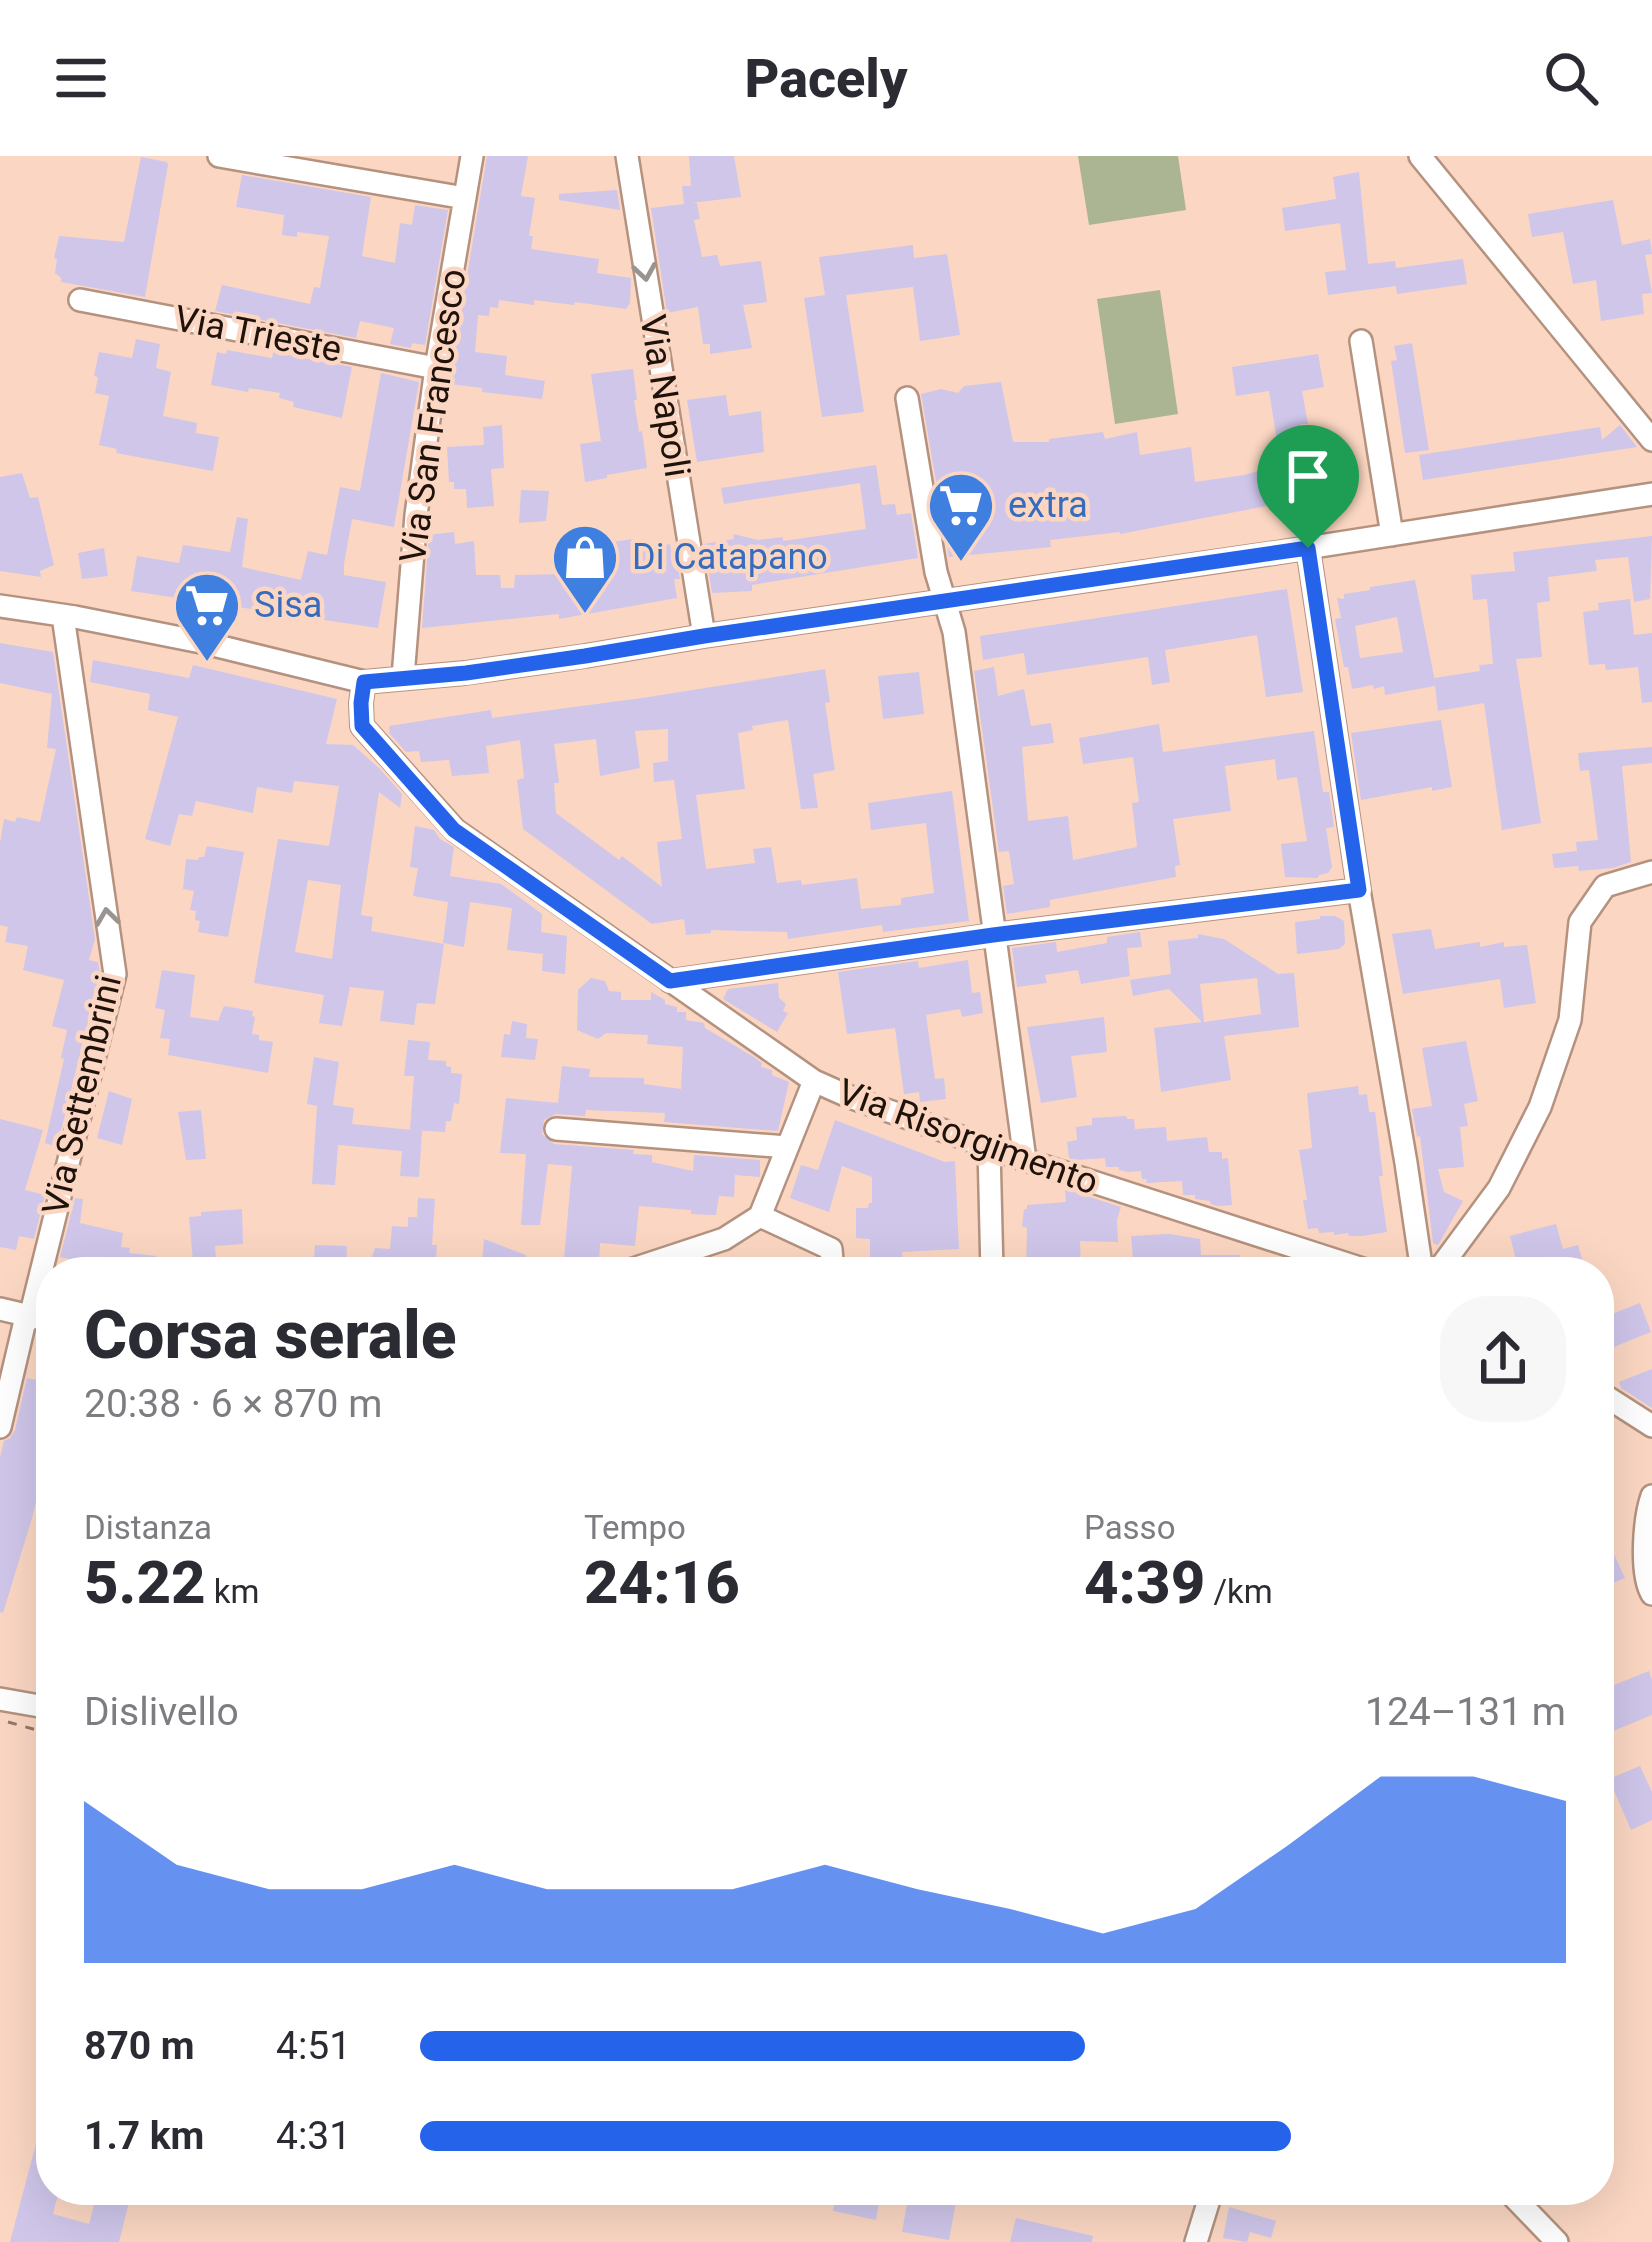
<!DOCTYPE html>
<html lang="it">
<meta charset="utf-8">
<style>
:root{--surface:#fff;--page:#f7f7f7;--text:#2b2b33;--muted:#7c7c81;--accent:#2563eb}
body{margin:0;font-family:Roboto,sans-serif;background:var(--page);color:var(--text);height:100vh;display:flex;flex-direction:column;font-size:45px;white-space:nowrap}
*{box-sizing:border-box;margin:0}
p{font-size:39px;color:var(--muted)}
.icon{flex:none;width:66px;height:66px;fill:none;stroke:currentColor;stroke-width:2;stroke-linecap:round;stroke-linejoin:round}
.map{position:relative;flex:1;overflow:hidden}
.panel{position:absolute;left:36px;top:1101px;width:1578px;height:948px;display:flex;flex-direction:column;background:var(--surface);border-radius:48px;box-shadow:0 12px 48px #0002}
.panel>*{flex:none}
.pin{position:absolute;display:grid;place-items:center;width:102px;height:102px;color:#fff;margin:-123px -51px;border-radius:50% 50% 50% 0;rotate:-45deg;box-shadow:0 0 12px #0007}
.pin .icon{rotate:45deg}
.round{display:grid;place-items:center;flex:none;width:126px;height:126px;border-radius:48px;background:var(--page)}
.head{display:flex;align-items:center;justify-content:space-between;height:204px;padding:0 48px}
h1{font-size:66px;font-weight:800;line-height:90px}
.figures{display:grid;grid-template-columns:repeat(3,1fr);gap:18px;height:204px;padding:12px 48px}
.figures div{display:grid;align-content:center}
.figures b{font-size:60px;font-weight:800}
.figures small{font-size:33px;font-weight:400}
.figures p{font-size:33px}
.chart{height:336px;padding:24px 48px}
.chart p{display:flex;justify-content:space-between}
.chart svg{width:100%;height:216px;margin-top:12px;fill:var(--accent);opacity:.7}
ul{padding:0 48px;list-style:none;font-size:39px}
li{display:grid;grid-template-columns:192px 144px 1fr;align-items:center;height:90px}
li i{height:30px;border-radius:15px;background:var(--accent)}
header{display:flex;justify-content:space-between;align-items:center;height:156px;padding:0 48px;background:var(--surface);font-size:54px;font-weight:800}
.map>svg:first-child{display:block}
.green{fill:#abb493}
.building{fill:#cfc6ea;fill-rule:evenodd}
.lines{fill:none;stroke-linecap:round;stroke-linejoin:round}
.minor-casing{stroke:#b4927f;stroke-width:26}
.path{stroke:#927a6c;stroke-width:3;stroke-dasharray:9 9;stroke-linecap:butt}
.minor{stroke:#fff;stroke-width:21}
.oneway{stroke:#9a9491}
.route-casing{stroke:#fff;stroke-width:24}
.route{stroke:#2563eb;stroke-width:15}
.labels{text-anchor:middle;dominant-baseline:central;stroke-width:9;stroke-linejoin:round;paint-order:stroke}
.street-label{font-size:36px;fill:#1e120b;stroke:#fbd7c3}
.shop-label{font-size:36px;fill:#366cbe;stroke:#fbd7c3;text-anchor:start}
</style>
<header><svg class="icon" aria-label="menu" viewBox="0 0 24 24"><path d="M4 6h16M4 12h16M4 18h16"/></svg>Pacely<svg class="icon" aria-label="search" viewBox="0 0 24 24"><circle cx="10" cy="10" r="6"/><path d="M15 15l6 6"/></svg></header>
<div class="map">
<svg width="1652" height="2086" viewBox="0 0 1652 2086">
<rect width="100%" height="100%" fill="#fbd7c3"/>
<!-- green -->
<path class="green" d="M1078 0H1178L1186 54 1089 69Z
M1160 134 1178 258 1115 268 1097 143Z"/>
<!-- building -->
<path class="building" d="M487 0H528L521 40 535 42 529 80H533L531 93 599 103 597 117 631 122 630 147 626 153 575 146 574 149 534 144V149L499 144 498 152 490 151 489 160 478 159 475 196 507 200 505 219 545 225 542 243 482 236V232L449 228Z
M689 0H734L741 41 691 47H697L700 63 694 64 702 101 717 99 720 110 761 105 767 146 743 149 752 192 710 198V188H703L698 151 667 157 651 52 684 48 682 30H691Z
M141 1 167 6 168 9 145 141 61 126V122L55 117 57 103 54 102 59 80 124 86Z
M1359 16 1368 108 1395 105 1396 112 1463 103 1467 128 1397 138 1396 130 1328 139 1325 116 1346 114 1340 67 1285 75 1282 52 1336 43 1333 21Z
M242 19 371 41 362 100 395 107 400 67 412 69 415 49 448 54 425 189 412 187 411 192 390 188 394 172 360 165 356 182 215 155 222 129 310 148 314 131 320 132 329 80 297 76V81L282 79 284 59 236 51Z
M617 34 620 54 559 44V38Z
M1613 44 1622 89 1650 83 1652 98 1645 99 1652 137 1642 138 1644 158 1601 165 1596 124 1573 128 1563 76 1532 81 1528 58Z
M913 89 914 102 947 98 960 179 920 185 913 131 846 139 864 256 822 261 804 142 825 139 819 101Z
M136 183 160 188 156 212 171 216 163 260 197 267 196 277 219 281 213 315 116 297 117 293 99 289 109 240 95 237 98 221 94 220 99 196 132 202Z
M1412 187 1429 294 1405 297 1391 205 1397 204 1394 190Z
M227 194 272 202 273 196 352 211 342 262 293 251 294 246 279 242 280 237 249 232 248 236 211 229 217 196 226 198Z
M1318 198 1324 231 1302 235 1308 268H1301L1306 303 1348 293 1356 333 1120 378V376L1050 384 1051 391 949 401 921 238 941 233 958 237 964 230 1001 226 1013 286H1049V283L1103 276 1105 283 1137 276 1140 299 1191 291 1195 326 1244 319 1281 309 1269 235 1236 240 1232 211Z
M633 213 637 244H634L639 276 642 275 647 312 607 319V322L585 326 580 288 601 285 591 218Z
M381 217 419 226 394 371 352 363 344 408V419L386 426 378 472 131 435 137 400 179 407 183 389 230 396 237 361 248 363 242 411 301 424 308 395 327 399 340 331 360 335Z
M726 239 729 260 761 255 764 296 697 306 687 244Z
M502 269 504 312 491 313 494 350 467 352 466 333H454V326H449L447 291 484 289 483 271Z
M1620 269 1637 291 1423 324 1419 299 1600 271 1602 284Z
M876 309 882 349 895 348 897 359 911 357 918 402 752 429V435L712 437 704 388 734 383 733 378 758 384 783 381V385L866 373 860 327 724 348 721 332Z
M22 317 30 342 38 341 54 409 40 415 41 421 0 415V321Z
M521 334 549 335 546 365 519 367Z
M454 376 455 388 474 385 476 419H500L501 432H514L515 419 568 418V401L611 396V386L634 383 636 397 670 388 671 395 675 394 680 423H674L677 442 559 463V458L422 472 429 379Z
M1652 380 1650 443 1634 446 1628 401 1595 404 1597 415 1548 421 1550 445 1537 447 1542 501 1516 503 1541 667 1502 674 1484 547 1438 555 1435 530 1385 539 1384 530 1374 533 1373 529 1352 533 1348 511H1344L1335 463 1341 462 1337 442 1344 443V438L1370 434V431L1415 424 1435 526 1434 522 1480 515 1479 509 1493 508 1487 443 1473 444 1471 419 1515 415 1513 396ZM1397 461 1403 496 1360 502 1355 470Z
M104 392 108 420 82 423 78 397Z
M1287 433 1303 536 1266 541 1257 479 1165 494 1170 526 1152 529 1148 501 1027 519 1024 497 983 504 980 480Z
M1630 443 1634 479 1652 477V546L1642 547 1638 511 1606 514 1605 508 1589 509 1583 456 1599 454 1598 447Z
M0 487 53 496 95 783 89 804 98 806 100 817 57 991 45 987 64 903 61 902 67 874 52 870 64 824 23 814 28 790 5 786 8 771 0 769V687L4 663 15 666 17 661 40 666 56 593 47 592 52 538 0 527Z
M93 504 189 522 193 509 337 543 326 588 353 589 380 613 402 638 400 652 379 636 361 759 373 761 371 775 444 788 435 848 417 847 414 869 380 865 384 835 350 831 342 870 319 867 324 839 254 827 278 683 329 690 339 630 294 625 292 637 257 631 253 657 196 645 192 660 179 658 170 690 145 683 178 561 148 554 150 538 90 526ZM308 724 341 729 332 803 295 796Z
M994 511 998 540 1024 533 1031 570 1051 567 1054 587 1022 591 1028 665 1068 660 1073 704 1137 691 1132 647 1139 646 1133 601 1083 608 1079 582 1159 568 1163 596 1314 575 1323 636H1329L1334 671 1326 672 1332 711 1328 717 1319 719 1318 722 1285 721 1281 688 1307 685 1297 621 1277 624 1275 603 1225 610 1231 655 1173 663 1180 709 1175 710 1176 721 1050 744V751L1007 758 1003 730 1014 728 1009 695 999 696 974 515Z
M825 513 830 546 825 547 835 614 813 618 818 652 801 653 788 564 752 570 753 574 738 577 745 633 696 639 706 713 755 707 753 693 771 691 777 727 801 724 802 729 857 722 861 753 901 749V742L934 737 926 667 871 674 868 647 952 635 969 765 883 776 882 769 788 783 787 776 711 774V777L686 779 684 763 652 768 523 673 517 624 524 622 520 584 486 590 489 617 452 620 449 604 421 606 419 595 406 596 390 578 389 570 491 554 492 562 642 542ZM668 573V605L653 607 654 626 674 624 682 683 657 686 662 731 622 700 619 704 556 657 554 627H559L554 588 596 583 600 620 640 612 635 575Z
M919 516 924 558 883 563 878 520Z
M1441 564 1452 631 1432 635V631L1361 644 1351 577Z
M1652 591V607L1622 610 1631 706 1613 712 1579 715 1578 710 1554 712 1552 698 1577 695 1576 686 1598 684 1589 614 1580 615 1578 597Z
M415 670 434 674 440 683 454 691 450 720 501 728 542 758 541 776 567 780 565 818 542 815 543 798 507 794 512 752 470 746 464 791 443 787 448 746 413 740 418 712 410 711Z
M207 690 244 696 228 781 198 776 200 765 195 764 196 755 190 754 194 735 183 733 186 703 198 704 199 701H204Z
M1320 760H1335L1344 765 1345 788 1339 793 1297 798 1295 766 1320 763Z
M1431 773 1435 793 1480 786V791L1504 786V791L1527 789 1536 847 1504 852 1500 823 1403 838 1392 778Z
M1140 776 1142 791 1127 792 1130 820 1081 828 1078 814 1045 819 1047 827 1017 831 1012 792 1056 786 1057 796 1107 787V781Z
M1198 778 1224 783 1278 818 1294 817 1299 871 1224 880 1231 924 1161 936 1154 872 1202 866 1169 833 1133 840 1130 824 1171 818 1168 785 1198 782ZM1257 822 1261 858 1204 866 1200 828Z
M968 804 972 837 980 836 983 857 962 861 960 853 926 859 935 923 944 922 946 943 920 946 919 936 904 938 895 872 847 878 838 816 918 805 919 812Z
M162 814 195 819 190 861 218 865 224 850 253 855 252 860 255 861 252 878 259 879V884L273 886 268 917 168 899 170 883 160 882 165 854 155 852Z
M591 822 605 825 609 835 621 836V844H651V836L665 844V848L677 851V856H686V864L704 867 705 872 754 901 762 907 761 911 772 914V919L789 926 778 975 664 966 665 957 586 954 585 960 556 958 544 964 542 978 554 988 634 994 633 998 652 999V1006L693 1015 694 999 760 1004V1021L735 1019 734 1041 719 1040 716 1059 691 1058V1054L639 1050 635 1090 600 1087 599 1105 564 1103 572 1010 548 1008 540 1069H521L526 998 500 997 506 942 558 947 562 910 590 913 589 921 644 922V928L681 933 683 891 647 888 648 879 606 877 598 883 577 874 578 834Z
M778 827 779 842 786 848 783 855 788 857 777 876 723 843 728 833Z
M1104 861 1107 896 1071 900 1077 941 1041 947 1027 871Z
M512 865 527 868 526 882 538 883 535 904 501 901 504 878 510 879Z
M408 884 430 886 428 904 446 905V910L451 911V917L462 918 459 948 454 947 451 965H446L445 976 410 974 414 920H404Z
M1466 885 1478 945 1464 948 1468 970 1460 971 1464 1011 1438 1013 1444 1036 1463 1045 1438 1089 1433 1087 1420 980 1417 981 1412 953 1432 950 1422 892Z
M314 901 339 906 333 949 354 952 352 968 422 975 419 1021 400 1020 402 995 338 989 335 1029 312 1028 317 950 307 948Z
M1358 930 1359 939 1367 938 1369 956H1375L1383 1020H1379L1387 1076 1362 1080H1349L1348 1077 1334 1079V1076L1319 1077 1318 1072 1308 1073 1303 1044H1307L1299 994 1312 992 1307 937Z
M109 935 132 943 122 989 97 982Z
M201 954 206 1003 186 1004 178 956Z
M1126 960 1127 963H1134L1135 973 1166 971 1167 985 1207 981 1209 996H1222V1003L1228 1002 1232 1049 1217 1050 1211 1048 1210 1045 1195 1043V1039H1183L1182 1025 1146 1027 1147 1023H1142L1141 1015 1128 1016 1119 1014V1011H1106L1105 1002 1075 1004 1069 1002 1067 986 1077 984 1076 971 1092 969V962Z
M0 963 43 974 25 1034 45 1039 34 1083 19 1080 16 1094 0 1091Z
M835 964 945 1006 955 1005 959 1093 902 1096 904 1116H870V1083L856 1082V1052H868L869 1047H872V1021L842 1010 829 1056 790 1042 801 1009 818 1014Z
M1065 1033 1121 1051 1117 1064 1118 1086 1080 1085 1081 1116H1026L1027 1072 1022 1070 1024 1053H1027V1049L1066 1046Z
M75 1042 83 1043 80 1067 123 1077 121 1091 130 1092 129 1097 156 1100 154 1116H72L74 1104 60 1101Z
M418 1042 435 1043 432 1089H437L435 1116H387V1113L369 1110 375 1092 390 1093 392 1070 408 1071V1061H417Z
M242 1053 243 1088 215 1090 217 1116H194L189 1061 201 1060V1056Z
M1556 1068 1563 1093 1578 1089 1583 1107 1548 1116H1519L1510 1080Z
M1170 1078 1200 1083 1201 1099H1240L1238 1116 1134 1115 1131 1080Z
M484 1083 526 1099V1116H481Z
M315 1089 347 1090 346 1116H313Z
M1640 1147 1651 1176 1599 1197V1163Z
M1652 1213V1252L1621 1232 1619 1226Z
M27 1222 51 1227V1282L32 1362 3 1457 0 1456V1301L4 1285 10 1282 15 1274Z
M1599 1366 1625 1422 1599 1433Z
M1649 1515 1652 1524V1559L1606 1578 1599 1562V1535Z
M1640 1610 1652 1636V1664L1631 1674 1609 1623Z
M46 1950 51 1951V2034H59L53 2058 89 2068 98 2034H132L119 2086H10Z
M837 2034H881L876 2064 833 2055Z
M909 2037 956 2046 949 2084 902 2076Z
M1229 2051 1276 2065 1271 2082 1250 2076 1247 2086 1223 2082Z
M1016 2062 1093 2080 1092 2086H1010Z"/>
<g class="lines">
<defs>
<path id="minor" d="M219 0 465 42
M627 0 704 480
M1420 0 1652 284
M80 144 436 212
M1361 185 1392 379
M907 242 936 416 954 476 1025 1004
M1308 392 1359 734 1406 1007 1422 1116
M0 450 75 461 201 486 364 526 465 517 585 500 704 480 1275 397 1652 338
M403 521 416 359 436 212 472 0
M364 526 361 547 362 570 455 674 814 925 850 941 1025 1004 1372 1116
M670 825 993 779 1359 734
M556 973 787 991
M989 992 992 1116
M760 1060 831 1093 833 1116
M624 1116 724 1083 760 1060 814 925
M1437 1116 1499 1032 1540 951 1570 864 1580 766 1605 730 1652 716
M0 1153 51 1165
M1599 1236 1652 1270
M0 1271 24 1169 30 1161 115 818 63 460
M1652 1340C1644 1363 1640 1418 1652 1438
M0 1543 51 1552
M1507 2034 1557 2086
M1196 2086 1212 2034"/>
</defs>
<!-- minor casing -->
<use href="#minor" class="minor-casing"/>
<!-- path -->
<path class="path" d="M8 1566 51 1578"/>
<!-- minor -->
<use href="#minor" class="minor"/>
</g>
<!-- one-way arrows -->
<defs><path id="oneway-chevron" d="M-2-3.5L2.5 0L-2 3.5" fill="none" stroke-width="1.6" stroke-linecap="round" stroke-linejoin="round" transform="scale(3)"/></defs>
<g class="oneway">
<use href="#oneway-chevron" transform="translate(645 116) rotate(81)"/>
<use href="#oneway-chevron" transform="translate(107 761) rotate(-98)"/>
</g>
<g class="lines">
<defs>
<path id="route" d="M1308 392 1359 734 993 779 670 825 454 674 362 570 361 547 364 526 466 517 585 500 704 480Z"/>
</defs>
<!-- route casing -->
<use href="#route" class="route-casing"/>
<!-- route -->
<use href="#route" class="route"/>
</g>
<!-- icons -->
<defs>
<symbol id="supermarket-pin" viewBox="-11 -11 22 30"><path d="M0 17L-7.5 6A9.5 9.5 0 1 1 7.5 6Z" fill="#3f7fe0" stroke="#fbd7c3"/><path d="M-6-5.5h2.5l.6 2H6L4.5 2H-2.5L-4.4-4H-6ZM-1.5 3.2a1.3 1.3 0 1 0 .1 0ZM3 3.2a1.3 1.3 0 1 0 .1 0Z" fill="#fff"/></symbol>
<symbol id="shop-pin" viewBox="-11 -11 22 30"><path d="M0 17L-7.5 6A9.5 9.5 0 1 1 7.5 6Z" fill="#3f7fe0" stroke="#fbd7c3"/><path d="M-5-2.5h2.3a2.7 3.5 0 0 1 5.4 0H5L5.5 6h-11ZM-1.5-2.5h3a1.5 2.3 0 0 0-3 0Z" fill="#fff"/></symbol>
</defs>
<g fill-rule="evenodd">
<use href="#supermarket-pin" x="923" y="311" width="76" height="104"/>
<use href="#shop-pin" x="547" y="363" width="76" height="104"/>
<use href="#supermarket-pin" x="169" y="411" width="76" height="104"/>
</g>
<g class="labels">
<!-- street labels -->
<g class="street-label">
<text transform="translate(258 178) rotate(11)">Via Trieste</text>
<text transform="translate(665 240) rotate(81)">Via Napoli</text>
<text transform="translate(433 260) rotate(-82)">Via San Francesco</text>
<text transform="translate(82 939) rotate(-77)">Via Settembrini</text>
<text transform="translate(968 981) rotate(20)">Via Risorgimento</text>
</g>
<!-- shop labels -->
<g class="shop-label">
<text x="1008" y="349">extra</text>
<text x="632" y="401">Di Catapano</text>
<text x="254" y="449">Sisa</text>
</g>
</g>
</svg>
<div class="pin" style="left:1308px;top:392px;background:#1e9e55"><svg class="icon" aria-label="arrive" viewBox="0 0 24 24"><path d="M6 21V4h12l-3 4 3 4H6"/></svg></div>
<section class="panel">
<div class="head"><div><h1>Corsa serale</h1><p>20:38 · 6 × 870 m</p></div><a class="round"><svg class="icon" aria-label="share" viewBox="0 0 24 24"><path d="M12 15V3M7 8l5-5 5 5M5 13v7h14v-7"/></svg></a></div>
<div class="figures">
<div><p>Distanza</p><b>5.22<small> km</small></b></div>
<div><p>Tempo</p><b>24:16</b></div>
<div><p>Passo</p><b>4:39<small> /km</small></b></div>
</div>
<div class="chart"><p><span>Dislivello</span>124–131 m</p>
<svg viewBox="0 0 160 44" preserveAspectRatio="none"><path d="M0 44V11L10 24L20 29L30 29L40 24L50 29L60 29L70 29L80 24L90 29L100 33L110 38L120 33L130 20L140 6L150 6L160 11V44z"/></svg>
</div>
<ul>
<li><b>870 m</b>4:51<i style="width:58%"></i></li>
<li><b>1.7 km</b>4:31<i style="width:76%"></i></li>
</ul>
</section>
</div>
